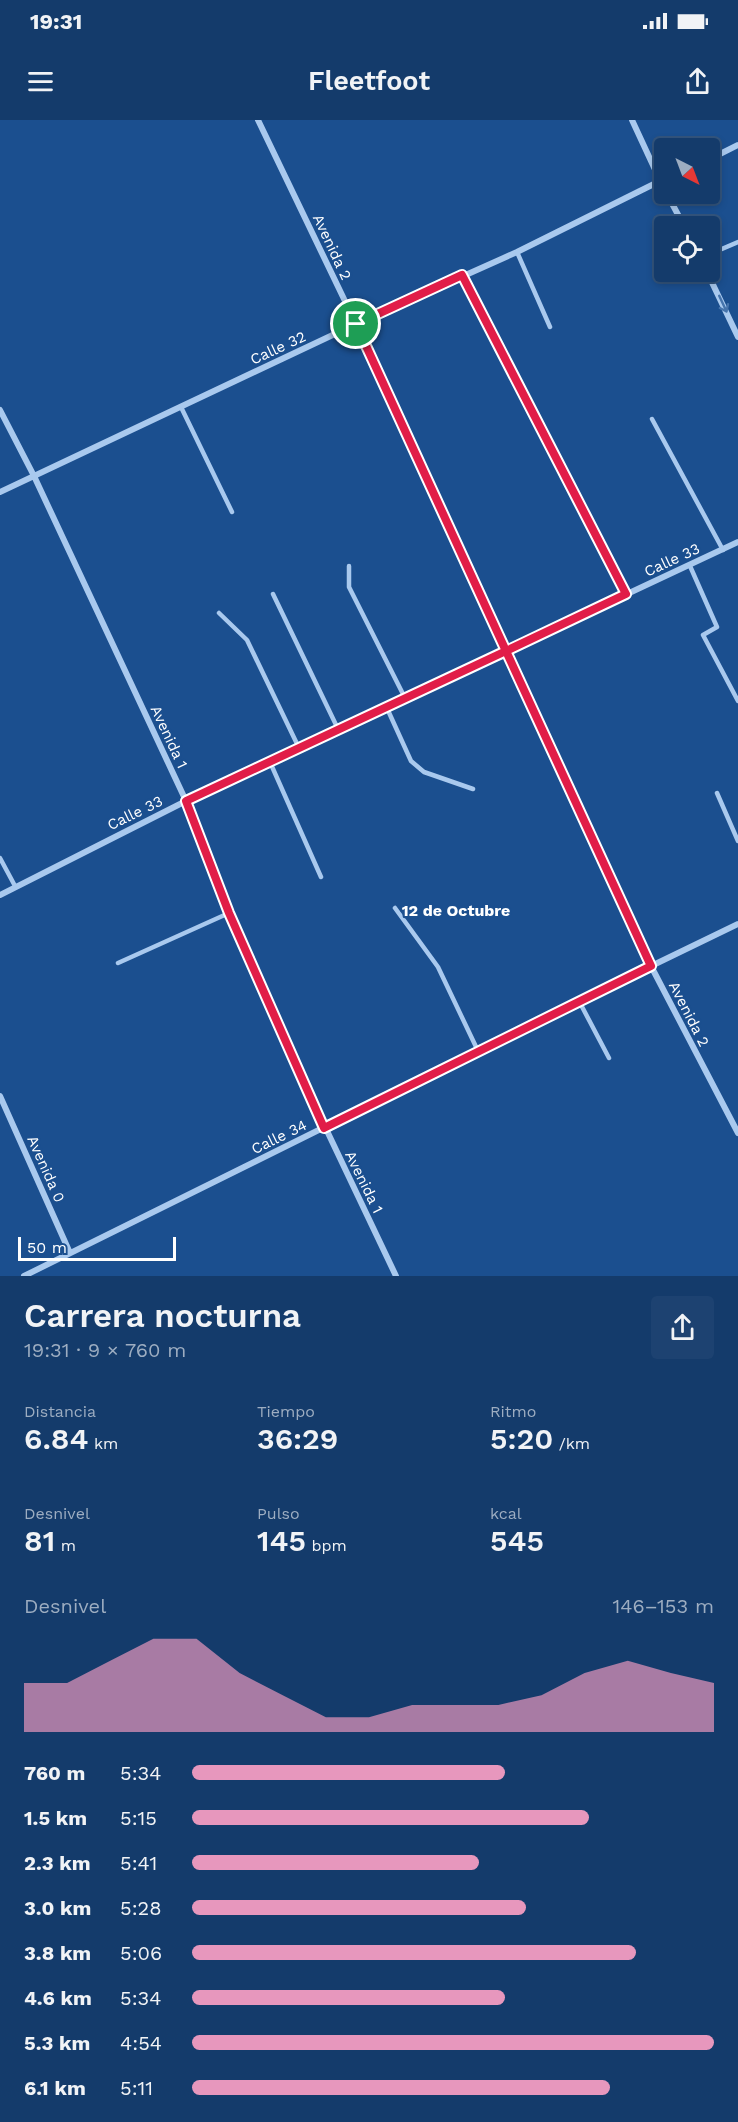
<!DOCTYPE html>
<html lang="es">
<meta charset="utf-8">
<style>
:root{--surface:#143b6b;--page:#1d4271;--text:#f1f3f6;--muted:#9dadc1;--line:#33557e;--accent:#e797bd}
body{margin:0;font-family:"Work Sans",sans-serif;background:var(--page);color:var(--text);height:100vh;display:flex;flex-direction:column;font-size:22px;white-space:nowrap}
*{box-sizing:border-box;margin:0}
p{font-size:20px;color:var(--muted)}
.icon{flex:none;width:33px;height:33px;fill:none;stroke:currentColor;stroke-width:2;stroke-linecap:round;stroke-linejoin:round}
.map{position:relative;height:1156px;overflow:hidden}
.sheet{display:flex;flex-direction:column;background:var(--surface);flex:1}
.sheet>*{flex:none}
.needle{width:39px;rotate:138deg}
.fabs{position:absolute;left:654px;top:18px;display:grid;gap:12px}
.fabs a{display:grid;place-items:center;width:66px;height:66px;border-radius:6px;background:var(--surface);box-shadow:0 3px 9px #0003,0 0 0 2px var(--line);font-size:30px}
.scale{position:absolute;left:18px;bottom:15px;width:158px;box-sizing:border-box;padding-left:6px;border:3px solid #fff;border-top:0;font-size:16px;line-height:21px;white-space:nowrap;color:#fff;-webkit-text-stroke:4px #1b4f8f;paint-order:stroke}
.pin{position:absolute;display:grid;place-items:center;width:51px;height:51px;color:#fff;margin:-26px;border:3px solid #fff;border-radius:50%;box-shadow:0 2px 6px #0007}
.round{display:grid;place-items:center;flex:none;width:63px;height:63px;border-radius:6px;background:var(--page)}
.overview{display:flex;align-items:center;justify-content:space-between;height:102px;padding:0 24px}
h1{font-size:33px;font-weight:600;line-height:45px}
.figures{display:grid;grid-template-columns:repeat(3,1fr);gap:9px;height:102px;padding:6px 24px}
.figures div{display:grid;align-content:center}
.figures b{font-size:30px;font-weight:600}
.figures small{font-size:16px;font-weight:400}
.figures p{font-size:16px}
.chart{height:168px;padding:12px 24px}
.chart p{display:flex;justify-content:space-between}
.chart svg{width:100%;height:108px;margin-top:6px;fill:var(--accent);opacity:.7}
ul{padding:0 24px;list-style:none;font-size:20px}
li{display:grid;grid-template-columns:96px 72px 1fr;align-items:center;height:45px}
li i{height:15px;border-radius:8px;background:var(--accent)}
.status{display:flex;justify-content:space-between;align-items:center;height:42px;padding:0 30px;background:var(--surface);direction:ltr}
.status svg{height:16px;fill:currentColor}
header{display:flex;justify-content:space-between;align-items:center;height:78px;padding:0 24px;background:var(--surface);font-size:27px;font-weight:600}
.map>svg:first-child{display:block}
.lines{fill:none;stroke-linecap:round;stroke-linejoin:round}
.service{stroke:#a9c9ee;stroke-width:4.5}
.minor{stroke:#a9c9ee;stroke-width:6}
.oneway{stroke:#4674ac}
.route-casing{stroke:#fff;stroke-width:12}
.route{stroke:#e11d48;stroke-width:8}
.labels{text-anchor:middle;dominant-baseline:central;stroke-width:4.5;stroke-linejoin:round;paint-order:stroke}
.street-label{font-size:15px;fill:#fff;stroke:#1b4f8f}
.neighbourhood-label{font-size:16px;font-weight:bold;fill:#fff;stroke:#1b4f8f}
</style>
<div class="status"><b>19:31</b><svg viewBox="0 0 49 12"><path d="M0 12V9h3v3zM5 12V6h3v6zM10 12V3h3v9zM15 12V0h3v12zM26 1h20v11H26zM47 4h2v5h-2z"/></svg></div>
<header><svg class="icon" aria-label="menu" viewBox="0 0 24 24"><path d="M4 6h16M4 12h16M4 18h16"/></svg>Fleetfoot<svg class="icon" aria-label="share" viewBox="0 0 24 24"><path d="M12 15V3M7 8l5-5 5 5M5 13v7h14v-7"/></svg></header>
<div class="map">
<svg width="738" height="1156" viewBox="0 0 738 1156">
<rect width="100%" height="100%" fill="#1b4f8f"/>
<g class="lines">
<!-- service -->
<path class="service" d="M517 132 550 207
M710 134 738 122
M181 287 232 392
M652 299 723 430
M349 446V467L405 578
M690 446 717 507 703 515 738 581
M273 474 338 609
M219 493 247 520 299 628
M386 586 411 641 424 652 473 669
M270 642 321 757
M717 673 738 721
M0 738 15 766
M395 788 438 847 478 931
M118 843 229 793
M579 881 609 938"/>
<!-- minor -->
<path class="minor" d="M258 0 356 204 651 846 738 1013
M632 0 664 69
M710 39 738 25
M667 74 684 106
M707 152 738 217
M462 155 626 474
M0 290 34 356 186 681 229 793 309 973 396 1156
M0 372 356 204 517 132 664 59
M0 775 186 681 738 422
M0 976 70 1133
M24 1156 579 881 738 804"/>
</g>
<!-- one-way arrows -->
<defs><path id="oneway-shaft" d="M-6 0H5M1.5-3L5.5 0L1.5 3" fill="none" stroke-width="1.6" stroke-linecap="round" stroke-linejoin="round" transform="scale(1.5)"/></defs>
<use class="oneway" href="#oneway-shaft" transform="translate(723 184) rotate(65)"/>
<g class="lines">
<defs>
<path id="route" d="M356 204 506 531 186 681 229 793 324 1008 651 846 506 531 626 474 462 155 356 204"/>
</defs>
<!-- route casing -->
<use href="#route" class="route-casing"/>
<!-- route -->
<use href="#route" class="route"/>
</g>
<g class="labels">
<!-- street labels -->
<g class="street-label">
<text transform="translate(332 127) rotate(65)">Avenida 2</text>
<text transform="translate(278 228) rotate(-25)">Calle 32</text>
<text transform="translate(672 440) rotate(-25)">Calle 33</text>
<text transform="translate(169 617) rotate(65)">Avenida 1</text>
<text transform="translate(135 693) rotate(-26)">Calle 33</text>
<text transform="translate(689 894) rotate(63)">Avenida 2</text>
<text transform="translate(279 1017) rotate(-26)">Calle 34</text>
<text transform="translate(46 1049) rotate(66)">Avenida 0</text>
<text transform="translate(364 1062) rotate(64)">Avenida 1</text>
</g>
<!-- neighbourhood labels -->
<g class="neighbourhood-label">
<text x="456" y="790">12 de Octubre</text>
</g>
</g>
</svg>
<div class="fabs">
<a><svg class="needle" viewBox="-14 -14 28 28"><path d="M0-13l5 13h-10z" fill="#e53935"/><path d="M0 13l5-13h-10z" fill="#9dadc1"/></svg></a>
<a><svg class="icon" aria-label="locate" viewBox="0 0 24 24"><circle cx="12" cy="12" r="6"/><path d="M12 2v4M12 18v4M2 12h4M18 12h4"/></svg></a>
</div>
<div class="scale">50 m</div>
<div class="pin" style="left:356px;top:204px;background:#1e9e55"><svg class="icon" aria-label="arrive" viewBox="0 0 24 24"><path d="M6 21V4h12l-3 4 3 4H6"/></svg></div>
</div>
<section class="sheet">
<div class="overview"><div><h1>Carrera nocturna</h1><p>19:31 · 9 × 760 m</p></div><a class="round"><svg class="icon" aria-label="share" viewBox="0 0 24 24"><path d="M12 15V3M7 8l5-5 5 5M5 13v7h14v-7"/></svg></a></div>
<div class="figures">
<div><p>Distancia</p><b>6.84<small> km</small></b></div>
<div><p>Tiempo</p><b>36:29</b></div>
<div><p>Ritmo</p><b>5:20<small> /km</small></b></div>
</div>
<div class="figures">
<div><p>Desnivel</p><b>81<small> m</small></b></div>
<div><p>Pulso</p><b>145<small> bpm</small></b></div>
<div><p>kcal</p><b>545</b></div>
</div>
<div class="chart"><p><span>Desnivel</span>146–153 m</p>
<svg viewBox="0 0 160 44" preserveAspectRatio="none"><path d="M0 44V24L10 24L20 15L30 6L40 6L50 20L60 29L70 38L80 38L90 33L100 33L110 33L120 29L130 20L140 15L150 20L160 24V44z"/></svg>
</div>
<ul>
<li><b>760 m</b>5:34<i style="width:60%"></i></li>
<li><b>1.5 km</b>5:15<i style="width:76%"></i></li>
<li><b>2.3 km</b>5:41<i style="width:55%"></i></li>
<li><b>3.0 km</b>5:28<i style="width:64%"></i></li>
<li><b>3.8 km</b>5:06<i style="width:85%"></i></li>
<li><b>4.6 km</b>5:34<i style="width:60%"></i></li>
<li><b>5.3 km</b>4:54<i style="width:100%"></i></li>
<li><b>6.1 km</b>5:11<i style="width:80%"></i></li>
</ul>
</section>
